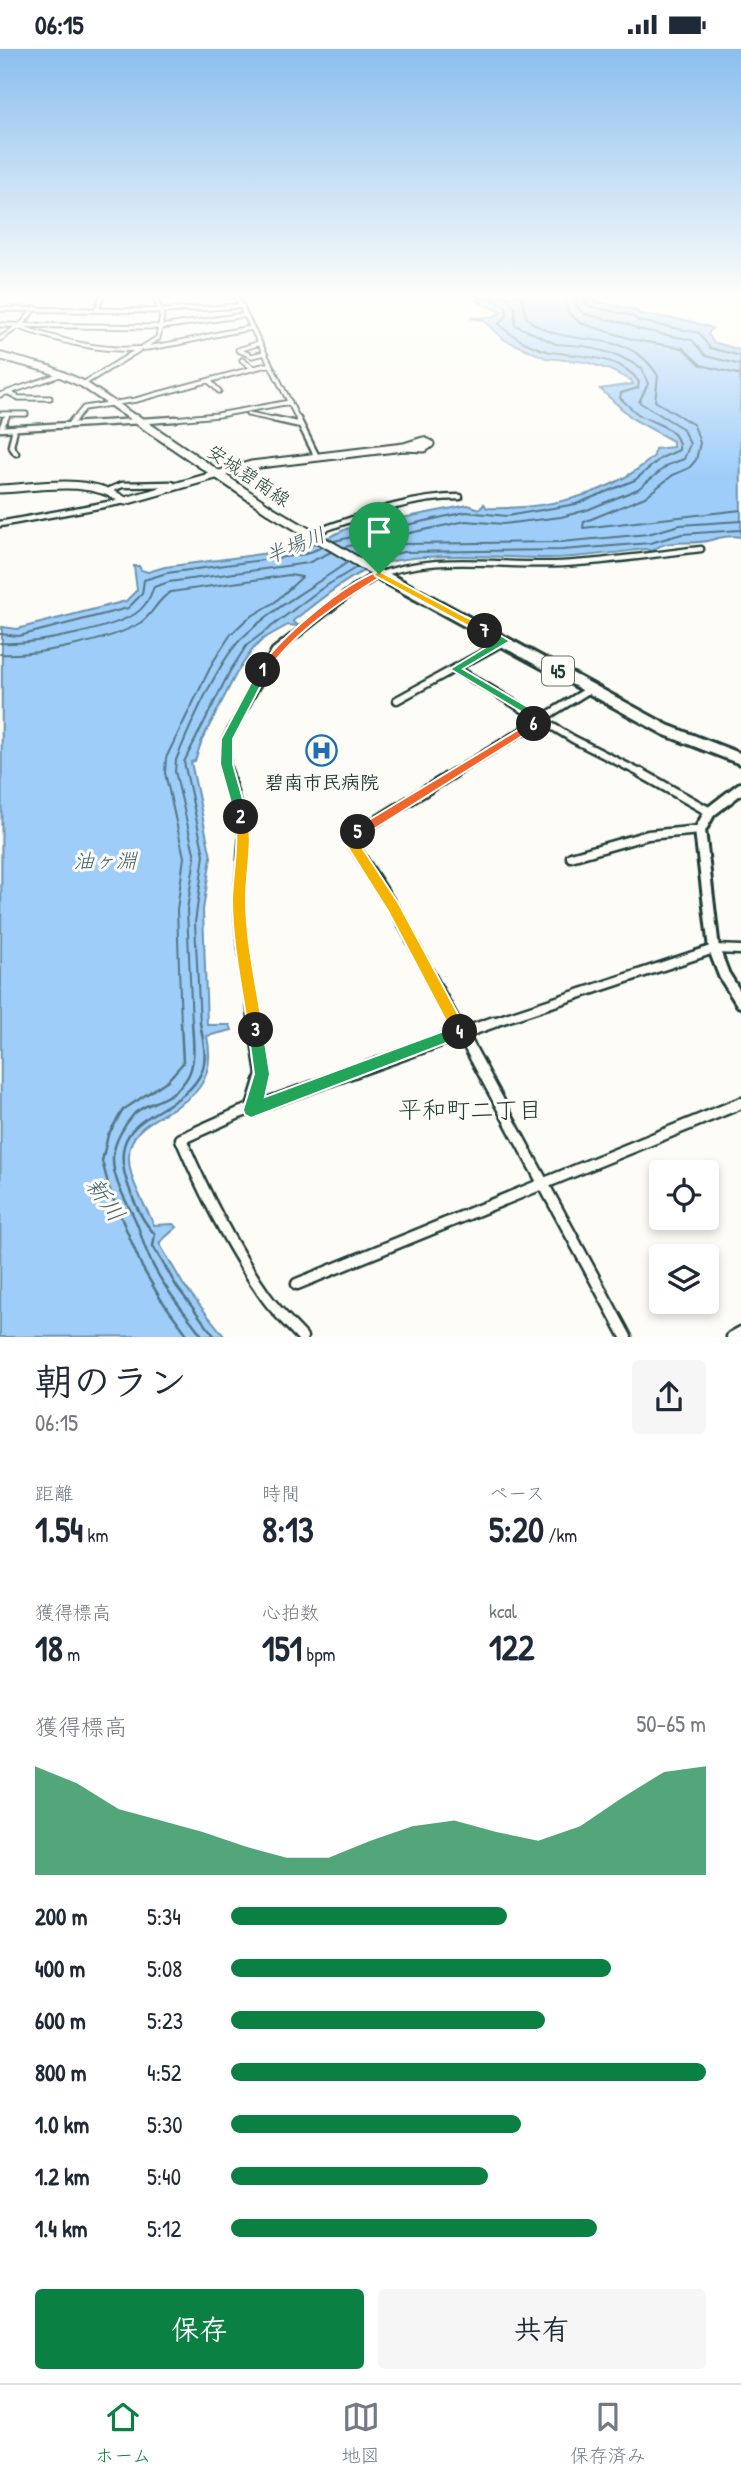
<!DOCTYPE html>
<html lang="ja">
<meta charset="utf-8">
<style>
:root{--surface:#fff;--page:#f6f6f7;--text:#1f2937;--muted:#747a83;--line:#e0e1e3;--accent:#0b8043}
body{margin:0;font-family:"Patrick Hand","Klee One",sans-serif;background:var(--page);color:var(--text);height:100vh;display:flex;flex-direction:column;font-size:26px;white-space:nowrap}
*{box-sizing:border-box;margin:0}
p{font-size:23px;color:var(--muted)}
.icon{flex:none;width:38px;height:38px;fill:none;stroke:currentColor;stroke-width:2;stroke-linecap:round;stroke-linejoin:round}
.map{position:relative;height:1288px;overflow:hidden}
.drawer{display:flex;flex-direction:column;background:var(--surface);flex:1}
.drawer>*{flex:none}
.buttons{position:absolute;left:649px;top:1111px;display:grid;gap:14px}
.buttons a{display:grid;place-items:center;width:70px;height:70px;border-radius:7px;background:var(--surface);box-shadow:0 4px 10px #0003;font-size:35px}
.pin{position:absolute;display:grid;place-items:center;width:60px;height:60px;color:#fff;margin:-72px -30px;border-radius:50% 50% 50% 0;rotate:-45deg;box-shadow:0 0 7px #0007}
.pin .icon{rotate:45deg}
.km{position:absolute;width:35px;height:35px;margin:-18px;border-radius:50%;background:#222;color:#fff;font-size:19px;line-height:35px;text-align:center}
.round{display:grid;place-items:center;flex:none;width:74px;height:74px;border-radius:7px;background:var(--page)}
.headline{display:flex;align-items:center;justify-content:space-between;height:119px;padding:0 35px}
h1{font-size:38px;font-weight:700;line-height:52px}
.metrics{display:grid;grid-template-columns:repeat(3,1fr);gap:10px;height:119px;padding:7px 35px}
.metrics div{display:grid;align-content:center}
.metrics b{font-size:35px;font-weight:700}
.metrics small{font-size:19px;font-weight:400}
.metrics p{font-size:19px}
.chart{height:196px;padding:14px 35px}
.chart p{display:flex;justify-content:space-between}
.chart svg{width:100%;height:126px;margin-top:7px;fill:var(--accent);opacity:.7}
.action{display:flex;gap:14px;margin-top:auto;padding:14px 35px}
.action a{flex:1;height:80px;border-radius:7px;background:var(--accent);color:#fff;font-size:28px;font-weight:700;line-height:80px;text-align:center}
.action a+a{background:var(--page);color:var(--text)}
ul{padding:0 35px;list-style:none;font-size:23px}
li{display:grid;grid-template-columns:112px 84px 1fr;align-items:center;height:52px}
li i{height:18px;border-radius:9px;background:var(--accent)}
.status{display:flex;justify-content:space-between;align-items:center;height:49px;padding:0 35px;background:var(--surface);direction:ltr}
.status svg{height:19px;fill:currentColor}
.menu{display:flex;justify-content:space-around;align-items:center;height:98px;border-top:2px solid var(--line);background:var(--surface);font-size:19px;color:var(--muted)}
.menu a{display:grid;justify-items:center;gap:4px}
.menu .current{color:var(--accent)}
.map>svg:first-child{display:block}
.water{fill:#9fcdfa;stroke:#6c93ab;stroke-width:2}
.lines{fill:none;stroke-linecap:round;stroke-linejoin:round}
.shore-far1{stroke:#527783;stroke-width:2}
.shore{stroke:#527783;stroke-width:2.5}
.street-far4-casing{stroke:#1f3d34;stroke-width:7}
.street-far3-casing{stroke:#1f3d34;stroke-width:9}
.street-far2-casing{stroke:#1f3d34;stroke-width:11}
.street-far1-casing{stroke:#1f3d34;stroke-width:13}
.street-casing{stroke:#1f3d34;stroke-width:15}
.secondary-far1-casing{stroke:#1f3d34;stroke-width:11}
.secondary-casing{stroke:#1f3d34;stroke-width:16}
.primary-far2-casing{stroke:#1f3d34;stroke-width:10}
.primary-far1-casing{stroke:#1f3d34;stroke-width:12}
.primary-casing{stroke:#1f3d34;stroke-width:16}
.street-far4{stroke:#fdfcf7;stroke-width:3.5}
.street-far3{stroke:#fdfcf7;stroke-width:4.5}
.street-far2{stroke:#fdfcf7;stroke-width:6}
.street-far1{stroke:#fdfcf7;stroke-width:8}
.street{stroke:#fdfcf7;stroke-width:10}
.secondary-far1{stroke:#fdfcf7;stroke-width:7}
.secondary{stroke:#fdfcf7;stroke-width:10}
.primary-far2{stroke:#fdfcf7;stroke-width:6}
.primary-far1{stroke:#fdfcf7;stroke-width:8}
.primary{stroke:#fdfcf7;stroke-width:10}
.split-1{fill:#f0652b;stroke:#fff;stroke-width:2}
.split-2{fill:#22a559;stroke:#fff;stroke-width:2}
.split-3{fill:#f5b400;stroke:#fff;stroke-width:2}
.split-4{fill:#22a559;stroke:#fff;stroke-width:2}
.split-5{fill:#f5b400;stroke:#fff;stroke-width:2}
.split-6{fill:#f0652b;stroke:#fff;stroke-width:2}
.split-7{fill:#22a559;stroke:#fff;stroke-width:2}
.split-8{fill:#f5b400;stroke:#fff;stroke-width:2}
.labels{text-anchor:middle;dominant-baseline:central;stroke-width:6;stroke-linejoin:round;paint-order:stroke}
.shield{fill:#fdfcf7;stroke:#62766e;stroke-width:2}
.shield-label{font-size:18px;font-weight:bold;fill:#1f3d34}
.street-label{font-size:19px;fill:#1f3d34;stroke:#fdfcf7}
.poi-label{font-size:19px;font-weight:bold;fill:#1f3d34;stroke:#fdfcf7}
.water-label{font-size:21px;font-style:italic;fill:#3f6166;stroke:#fdfcf7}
.near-neighbourhood-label{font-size:24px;fill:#1f3d34;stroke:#fdfcf7}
.near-water-label{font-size:24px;font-style:italic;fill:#3f6166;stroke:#fdfcf7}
</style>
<div class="status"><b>06:15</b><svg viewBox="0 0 49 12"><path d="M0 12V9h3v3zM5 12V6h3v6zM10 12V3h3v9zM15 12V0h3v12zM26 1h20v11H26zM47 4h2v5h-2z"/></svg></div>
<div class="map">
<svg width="741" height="1288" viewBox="0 0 741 1288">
<rect width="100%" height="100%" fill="#fdfcf7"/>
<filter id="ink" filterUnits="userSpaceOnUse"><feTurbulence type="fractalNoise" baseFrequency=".0143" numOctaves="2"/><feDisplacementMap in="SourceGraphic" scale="14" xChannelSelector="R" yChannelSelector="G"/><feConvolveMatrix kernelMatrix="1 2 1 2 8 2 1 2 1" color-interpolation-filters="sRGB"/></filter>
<g filter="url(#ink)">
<!-- water -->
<path class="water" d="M486 247H573L635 261 640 265 690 272 712 279 708 285 713 293 740 301 741 488C728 486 719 489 707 492 691 496 667 489 652 502L645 500C613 504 580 509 548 509 499 509 423 501 378 516 350 525 316 554 293 572L299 577 288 576 263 590 253 600 236 625 202 691 195 712 191 713 211 808 203 861 207 976H230L232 981 207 987C225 1073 125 1053 129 1111 130 1133 145 1156 154 1176L173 1175 177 1178 159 1194 183 1235 224 1287 0 1288 2 578 17 580 126 552 137 541 134 517H139L141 521 148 523 165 518 306 499 346 480 468 456 480 460 484 455 487 459C544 461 612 446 654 407L655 400 673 398V392L633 370 600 340 633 335 631 331 610 321 586 313 546 309 503 290 483 271 470 269 493 268 501 263 476 251Z"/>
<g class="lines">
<!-- shore-far1 -->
<path class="shore-far1" d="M522 247 526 268C563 305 627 273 658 327L655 352 694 376 700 394 696 411 689 419 673 426 645 448 584 473 583 479 741 461
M564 247 568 263 580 274 635 291 683 299 701 316 741 326
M574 247 577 258 584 265 628 275 637 280 692 291 706 307 741 316
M583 247 584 253 589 257 632 267 639 272 699 284 710 299 741 307
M334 492 466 463 507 467 576 455 635 431 661 409 679 401C681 378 653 375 638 365 631 360 626 354 620 349L621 344 638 339 639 333C621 307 586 308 558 304 538 302 513 289 499 275L507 266 506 258 487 247
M344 498 466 472 503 475 561 468 587 461 638 440 668 416 684 410 690 395 682 379 639 353 648 335 642 319 617 306 584 297 556 295 515 276V259L507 247
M360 507 403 495 561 493 648 485 680 476 741 472
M369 512 403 503 562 501 650 494 682 485 741 481
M0 585 19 587 128 559 142 545 144 531 167 524 306 505 322 498
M0 594C33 596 107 581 135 565 145 559 150 549 154 538L169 533 308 514 331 503
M0 605C35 607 110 592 140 574 153 566 157 550 171 543L289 526 302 528 275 553 247 570 231 585 213 613 166 709 165 724 184 808 177 861 181 975
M192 975 187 861 195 808 175 722 176 711C190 677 217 613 243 588 273 559 314 537 348 513
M200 975 195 874 204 806 184 713 230 622 247 596 321 540 357 518"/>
<!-- shore -->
<path class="shore" d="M181 973 183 1014 168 1031 123 1061 108 1086 102 1112 110 1142 142 1218 160 1249 189 1288
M192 973C194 1007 199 1032 162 1050 152 1055 142 1057 134 1065 124 1076 114 1093 113 1108 112 1129 125 1150 134 1168 140 1180 142 1192 147 1203 159 1234 184 1262 203 1288
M200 973C202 988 208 1007 202 1022 182 1070 103 1060 127 1133 133 1151 141 1172 155 1185L153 1197 177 1238 215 1288"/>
<defs>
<path id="street-far4" d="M236 247 299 372
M0 260 164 262 241 257
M97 260 102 247
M0 276 161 278 245 266
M19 278C61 292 102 304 146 299 182 295 216 284 252 279
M0 290 23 274 35 259
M260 294 238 301 252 307 265 304
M242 311 254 320
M209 332 219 342
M83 335 158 289 162 268 156 250 166 247
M9 344 19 349H50
M0 346 62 325
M0 365H8L5 372
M8 365H26
M248 365 282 372
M73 372 84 359 136 351 270 315
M151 372 218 366 290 353"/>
<path id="street-far3" d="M274 370 301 376
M298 370 317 408
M70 375 74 370
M15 379 11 397 16 404
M0 380 176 370
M1 380 5 370
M110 441 122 436 172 435
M0 475 125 452
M310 485C359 468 407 448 460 448
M371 529C431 503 499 518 562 515 608 513 655 505 701 500"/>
<path id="street-far2" d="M455 619 573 690 644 726
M397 651 503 593
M229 726 226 715 227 690 275 602 354 540 375 527
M451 726 590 640"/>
<path id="street-far1" d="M228 724 244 786 239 850 241 884 254 975
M454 724 349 789 394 859 457 975
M641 724 710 763
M571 808 648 786 700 781
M488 975 714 900 741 901"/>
<path id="street" d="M456 973 626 1288
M251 1061 262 1025 254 973
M297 1235 741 1054
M302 1288C290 1275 276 1262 266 1248 232 1200 204 1144 181 1090L239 1064 494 973
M732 1288 741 1283"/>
<path id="secondary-far1" d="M423 392 430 395 424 399 404 398Z
M0 440C41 438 89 427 125 452L251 416 404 398"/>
<path id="secondary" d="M741 739 710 763 700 781 714 900 724 926 741 953"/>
<path id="primary-far2" d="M0 307 49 320 83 335 138 372"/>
<path id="primary-far1" d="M136 370 273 463 386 529"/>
<path id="primary" d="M383 527 666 681 741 710"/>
</defs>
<!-- street-far4 casing -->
<use href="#street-far4" class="street-far4-casing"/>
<!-- street-far3 casing -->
<use href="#street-far3" class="street-far3-casing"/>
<!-- street-far2 casing -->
<use href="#street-far2" class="street-far2-casing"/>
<!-- street-far1 casing -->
<use href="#street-far1" class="street-far1-casing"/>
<!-- street casing -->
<use href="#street" class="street-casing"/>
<!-- secondary-far1 casing -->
<use href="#secondary-far1" class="secondary-far1-casing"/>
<!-- secondary casing -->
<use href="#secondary" class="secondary-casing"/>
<!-- primary-far2 casing -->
<use href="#primary-far2" class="primary-far2-casing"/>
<!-- primary-far1 casing -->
<use href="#primary-far1" class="primary-far1-casing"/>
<!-- primary casing -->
<use href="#primary" class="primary-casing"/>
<!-- street-far4 -->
<use href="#street-far4" class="street-far4"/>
<!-- street-far3 -->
<use href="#street-far3" class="street-far3"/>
<!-- street-far2 -->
<use href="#street-far2" class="street-far2"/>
<!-- street-far1 -->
<use href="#street-far1" class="street-far1"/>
<!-- street -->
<use href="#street" class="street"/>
<!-- secondary-far1 -->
<use href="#secondary-far1" class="secondary-far1"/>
<!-- secondary -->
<use href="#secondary" class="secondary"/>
<!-- primary-far2 -->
<use href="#primary-far2" class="primary-far2"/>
<!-- primary-far1 -->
<use href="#primary-far1" class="primary-far1"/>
<!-- primary -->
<use href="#primary" class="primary"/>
</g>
</g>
<!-- sky -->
<linearGradient id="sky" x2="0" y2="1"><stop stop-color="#8bbeef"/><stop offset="0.58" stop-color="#fefefb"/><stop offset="1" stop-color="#fefefb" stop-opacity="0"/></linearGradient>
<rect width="741" height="427" fill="url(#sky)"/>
<!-- split-1 -->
<path class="split-1" d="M379 522 384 525 382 527C341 552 294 583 267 623H259L258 621C279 589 342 535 379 522Z"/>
<!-- split-2 -->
<path class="split-2" d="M263 617 269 621 233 690V715L248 768 241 773 235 768 220 715 221 690 258 621Z"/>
<!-- split-3 -->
<path class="split-3" d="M241 764 248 768C253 796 246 822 246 850 246 894 257 938 263 981L256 988 248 981C242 938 232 894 232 850 233 822 239 796 235 768Z"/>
<!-- split-4 -->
<path class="split-4" d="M256 974 263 981 270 1025 265 1048 460 976 467 983 465 987 251 1069 245 1066 243 1061 254 1025 248 981Z"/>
<!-- split-5 -->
<path class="split-5" d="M358 779 365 783 357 791 399 855 465 978 467 983 465 987H454L388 862 342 789Z"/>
<!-- split-6 -->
<path class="split-6" d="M534 671 538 672V677L363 787H354V780Z"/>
<!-- split-7 -->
<path class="split-7" d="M481 580H489L510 592 463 620 545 668V673L538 677H530L528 675 533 670 450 620 496 592 481 584Z"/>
<!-- split-8 -->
<path class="split-8" d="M379 522 489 580 490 582 481 584 375 527 374 525Z"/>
<!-- icons -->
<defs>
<symbol id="hospital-ring" viewBox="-11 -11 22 22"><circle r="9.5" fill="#fdfcf7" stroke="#1f6fb2" stroke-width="1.5"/><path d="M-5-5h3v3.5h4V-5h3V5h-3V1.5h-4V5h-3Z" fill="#1f6fb2"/></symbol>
</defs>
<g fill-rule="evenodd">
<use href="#hospital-ring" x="304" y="684" width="35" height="35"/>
</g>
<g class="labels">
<!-- shield labels -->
<rect class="shield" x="542" y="607.5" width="32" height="29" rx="5"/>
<g class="shield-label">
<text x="558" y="622">45</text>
</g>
<!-- street labels -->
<g class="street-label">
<text transform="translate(249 426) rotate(34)">安城碧南線</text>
</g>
<!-- poi labels -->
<g class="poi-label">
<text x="322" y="733">碧南市民病院</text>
</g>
<!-- water labels -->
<g class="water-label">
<text transform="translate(295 496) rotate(-22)">半場川</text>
<text x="105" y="811">油ヶ淵</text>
</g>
<!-- near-neighbourhood labels -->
<g class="near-neighbourhood-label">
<text x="470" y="1060">平和町二丁目</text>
</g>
<!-- near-water labels -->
<g class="near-water-label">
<text transform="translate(106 1150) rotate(55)">新川</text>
</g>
</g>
</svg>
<div class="buttons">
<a><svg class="icon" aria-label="locate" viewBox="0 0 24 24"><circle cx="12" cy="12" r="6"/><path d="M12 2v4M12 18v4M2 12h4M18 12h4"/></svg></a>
<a><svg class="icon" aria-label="layers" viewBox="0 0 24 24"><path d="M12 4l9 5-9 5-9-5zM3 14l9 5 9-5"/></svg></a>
</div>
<div class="pin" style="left:379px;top:525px;background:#1e9e55"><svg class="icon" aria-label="arrive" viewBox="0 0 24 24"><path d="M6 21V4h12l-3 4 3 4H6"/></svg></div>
<b class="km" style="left:263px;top:621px">1</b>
<b class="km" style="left:241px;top:768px">2</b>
<b class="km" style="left:256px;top:981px">3</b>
<b class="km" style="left:460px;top:983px">4</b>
<b class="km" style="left:358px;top:783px">5</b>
<b class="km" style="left:534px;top:675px">6</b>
<b class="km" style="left:485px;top:582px">7</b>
</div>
<section class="drawer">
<div class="headline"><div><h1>朝のラン</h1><p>06:15</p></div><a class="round"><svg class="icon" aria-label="share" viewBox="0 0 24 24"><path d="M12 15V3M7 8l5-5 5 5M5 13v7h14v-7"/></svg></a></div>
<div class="metrics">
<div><p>距離</p><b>1.54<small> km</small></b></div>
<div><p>時間</p><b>8:13</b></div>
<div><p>ペース</p><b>5:20<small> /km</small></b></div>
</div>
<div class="metrics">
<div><p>獲得標高</p><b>18<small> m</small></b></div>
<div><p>心拍数</p><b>151<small> bpm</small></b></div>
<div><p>kcal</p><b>122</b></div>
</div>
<div class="chart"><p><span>獲得標高</span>50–65 m</p>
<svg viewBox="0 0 160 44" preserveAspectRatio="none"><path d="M0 44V6L10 12L20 21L30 25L40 29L50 34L60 38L70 38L80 32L90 27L100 25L110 29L120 32L130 27L140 17L150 8L160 6V44z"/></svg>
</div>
<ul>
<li><b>200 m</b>5:34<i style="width:58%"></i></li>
<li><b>400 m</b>5:08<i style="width:80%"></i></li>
<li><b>600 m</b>5:23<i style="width:66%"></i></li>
<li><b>800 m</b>4:52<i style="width:100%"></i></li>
<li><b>1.0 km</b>5:30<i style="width:61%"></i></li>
<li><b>1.2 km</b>5:40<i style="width:54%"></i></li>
<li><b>1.4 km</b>5:12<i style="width:77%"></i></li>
</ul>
<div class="action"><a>保存</a><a>共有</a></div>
</section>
<nav class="menu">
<a class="current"><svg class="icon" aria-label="home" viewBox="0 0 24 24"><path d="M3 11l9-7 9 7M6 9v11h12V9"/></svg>ホーム</a>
<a><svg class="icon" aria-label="map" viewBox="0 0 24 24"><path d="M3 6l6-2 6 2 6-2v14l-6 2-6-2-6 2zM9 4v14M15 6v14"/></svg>地図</a>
<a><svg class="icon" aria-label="saved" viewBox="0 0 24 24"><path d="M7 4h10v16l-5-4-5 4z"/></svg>保存済み</a>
</nav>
